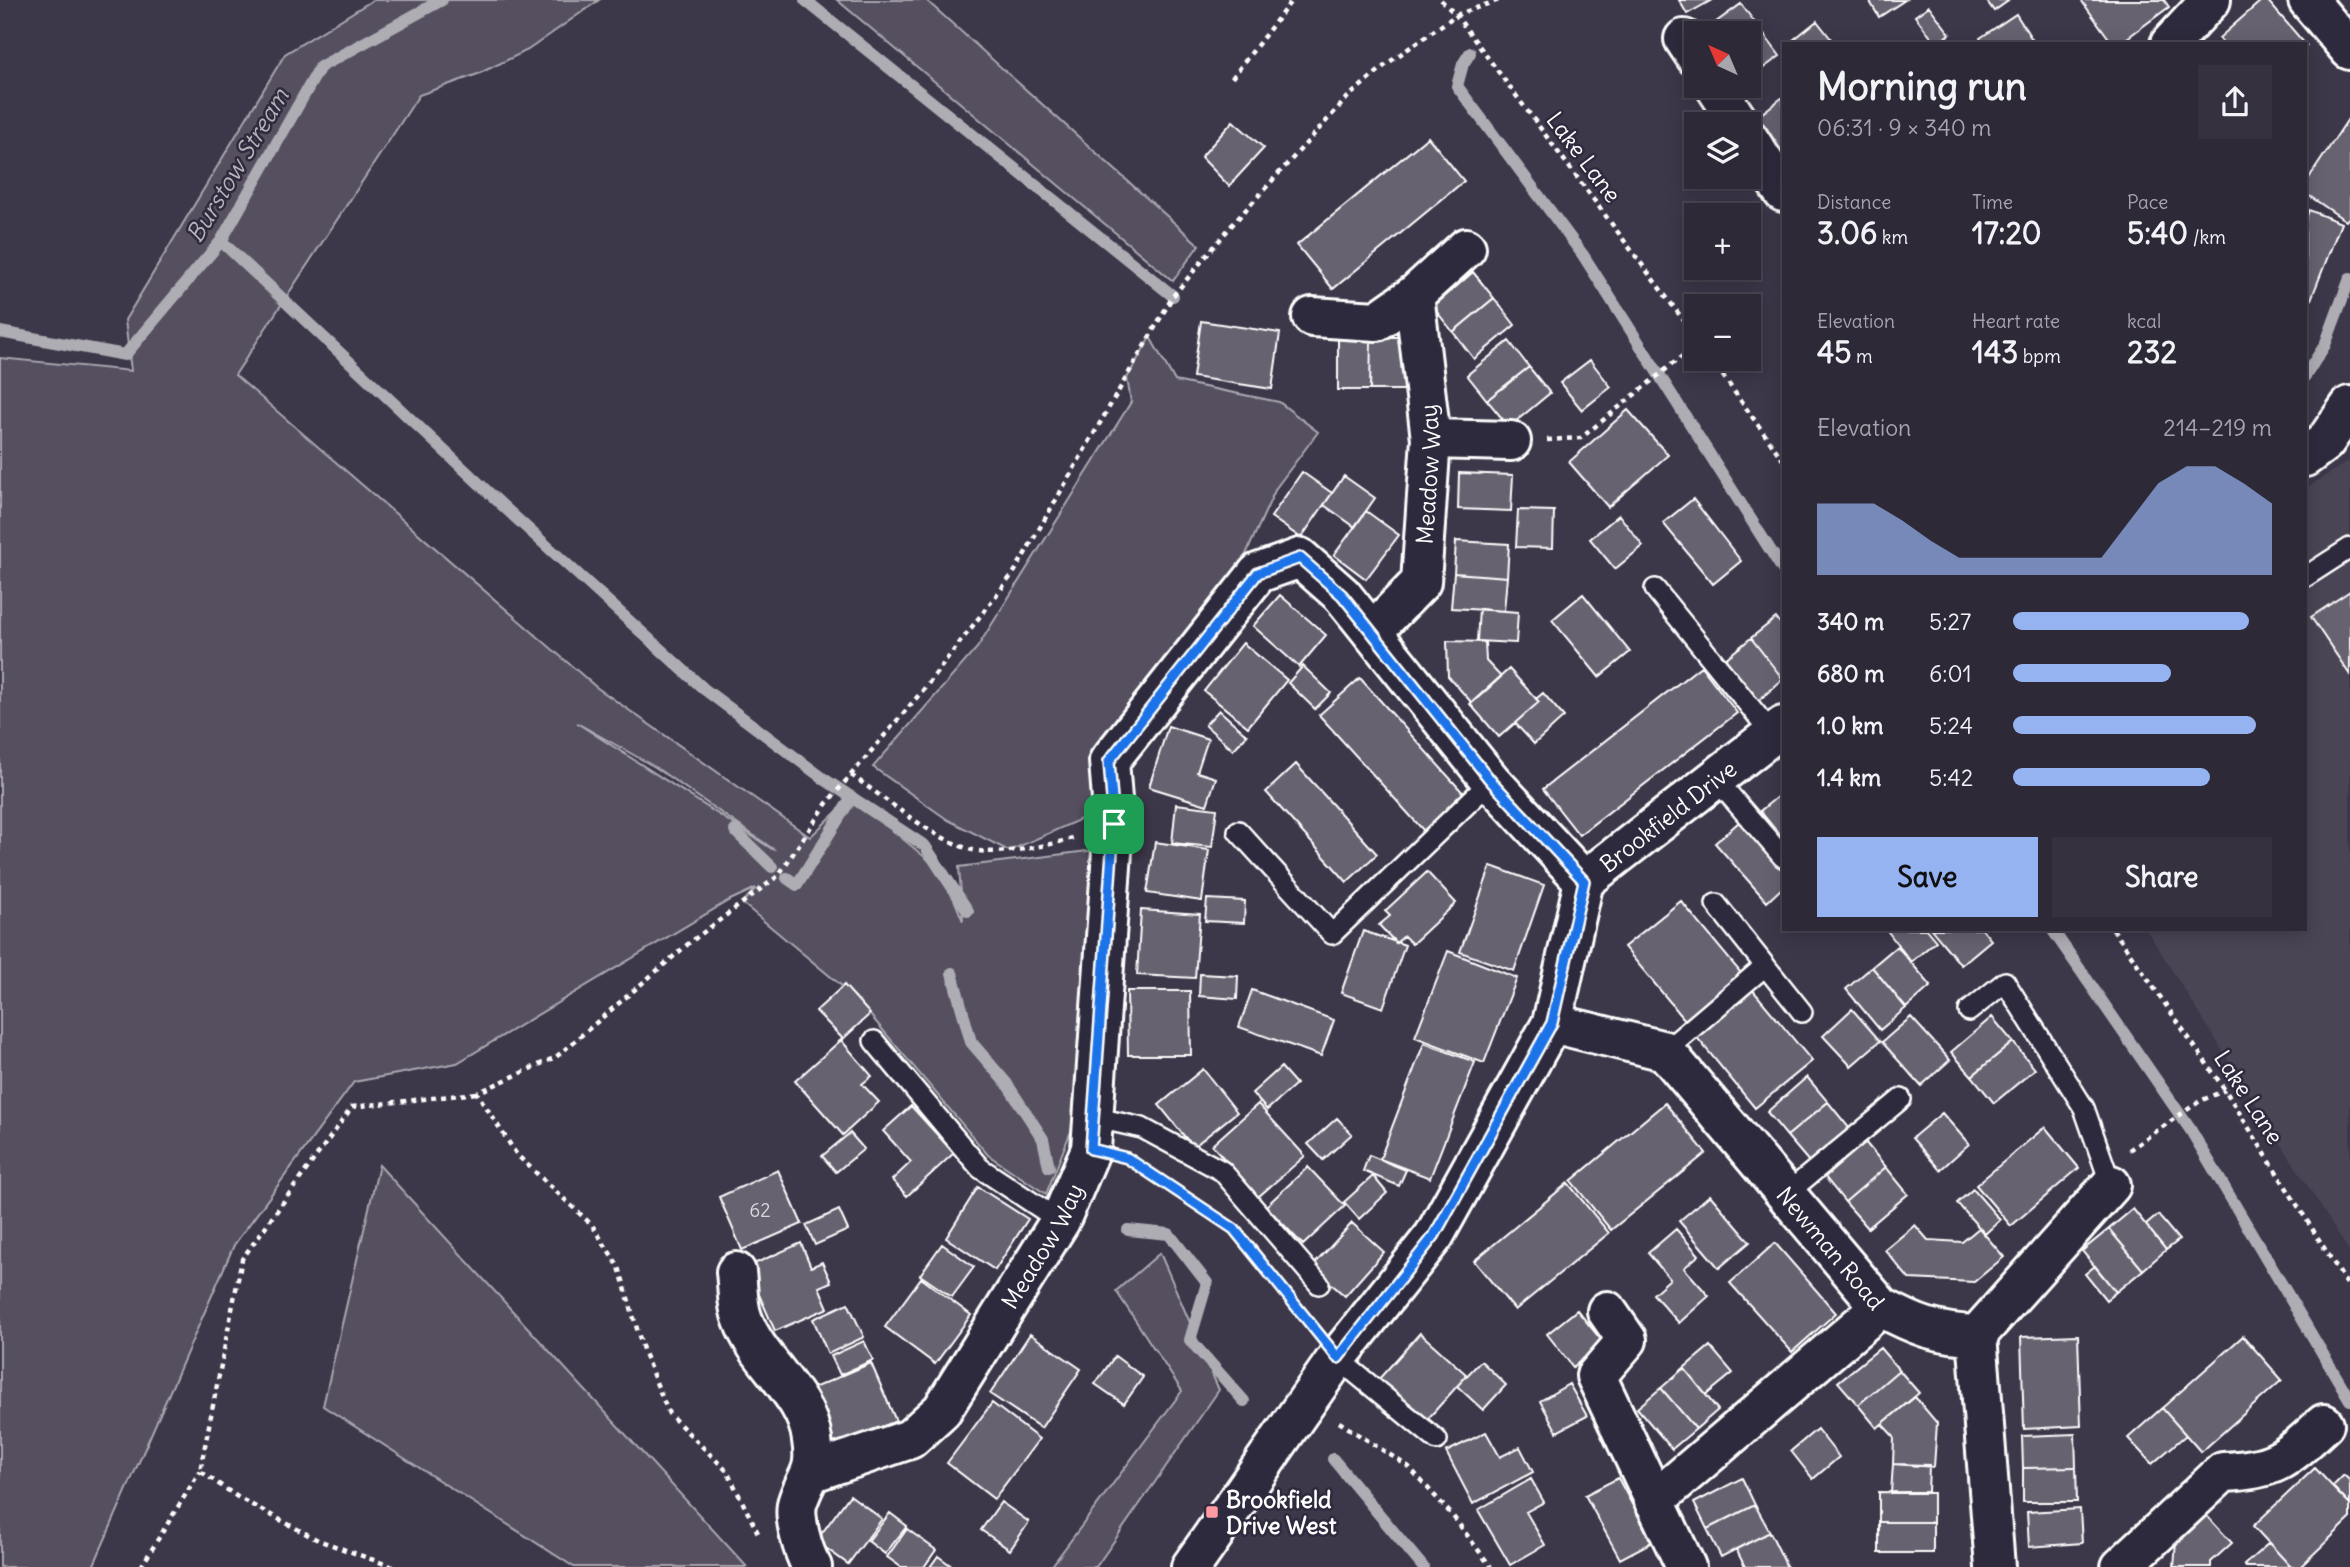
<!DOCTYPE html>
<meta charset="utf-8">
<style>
:root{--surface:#2d2937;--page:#35313f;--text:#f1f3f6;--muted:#a7a6ad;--line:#484552;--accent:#95b2f1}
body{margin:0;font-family:Delius,sans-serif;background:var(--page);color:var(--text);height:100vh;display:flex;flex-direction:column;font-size:26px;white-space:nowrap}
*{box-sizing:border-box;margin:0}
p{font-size:23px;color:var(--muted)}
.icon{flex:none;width:38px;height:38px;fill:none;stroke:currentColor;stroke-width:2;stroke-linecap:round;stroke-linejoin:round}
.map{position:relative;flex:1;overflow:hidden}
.side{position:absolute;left:1782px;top:42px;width:525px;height:889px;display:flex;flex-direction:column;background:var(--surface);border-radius:0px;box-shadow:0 4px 18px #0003,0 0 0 2px var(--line)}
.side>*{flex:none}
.needle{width:46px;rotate:316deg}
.tools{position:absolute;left:1684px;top:21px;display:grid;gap:14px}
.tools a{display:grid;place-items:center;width:77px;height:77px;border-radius:0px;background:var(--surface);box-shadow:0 4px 18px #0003,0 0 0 2px var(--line);font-size:35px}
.pin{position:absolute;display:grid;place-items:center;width:60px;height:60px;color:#fff;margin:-30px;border-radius:14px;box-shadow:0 4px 10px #0006}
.round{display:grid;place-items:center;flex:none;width:74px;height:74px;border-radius:0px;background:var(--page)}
.head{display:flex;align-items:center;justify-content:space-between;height:119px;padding:0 35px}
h1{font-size:38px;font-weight:800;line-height:52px}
.stats{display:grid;grid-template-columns:repeat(3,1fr);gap:10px;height:119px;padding:7px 35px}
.stats div{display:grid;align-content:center}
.stats b{font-size:30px;font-weight:800}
.stats small{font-size:19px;font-weight:400}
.stats p{font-size:19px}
.chart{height:196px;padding:14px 35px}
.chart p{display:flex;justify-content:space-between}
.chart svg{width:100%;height:126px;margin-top:7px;fill:var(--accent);opacity:.7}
.button{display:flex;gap:14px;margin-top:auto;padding:14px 35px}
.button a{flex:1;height:80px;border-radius:0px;background:var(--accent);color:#111;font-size:28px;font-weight:800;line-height:80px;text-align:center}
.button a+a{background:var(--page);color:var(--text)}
ul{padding:0 35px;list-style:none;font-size:23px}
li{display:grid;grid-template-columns:112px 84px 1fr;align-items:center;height:52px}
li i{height:18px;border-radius:9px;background:var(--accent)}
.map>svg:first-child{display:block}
.built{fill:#494455}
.green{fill:#555060;stroke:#aaa8b0;stroke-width:2;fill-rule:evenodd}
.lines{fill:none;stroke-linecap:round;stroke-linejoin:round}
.stream{stroke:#afadb4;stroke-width:12}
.building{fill:#666270;stroke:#fff;stroke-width:2}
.lane-casing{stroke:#fff;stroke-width:24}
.street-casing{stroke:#fff;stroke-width:44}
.path{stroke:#fff;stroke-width:4.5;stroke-dasharray:5 5;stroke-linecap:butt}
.lane{stroke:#2f2a3d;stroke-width:19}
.street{stroke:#2f2a3d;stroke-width:38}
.route-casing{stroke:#fff;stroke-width:14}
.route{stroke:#1a73e8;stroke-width:9}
.poi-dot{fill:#ff9aa2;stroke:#2f2a3d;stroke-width:2.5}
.labels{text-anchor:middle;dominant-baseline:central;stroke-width:5;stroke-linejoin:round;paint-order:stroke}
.number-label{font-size:19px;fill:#d9d8db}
.street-label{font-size:23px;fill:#fff;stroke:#2f2a3d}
.poi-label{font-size:23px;font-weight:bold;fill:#fff;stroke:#2f2a3d;text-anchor:start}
.water-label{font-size:24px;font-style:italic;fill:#b5b4ba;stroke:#2f2a3d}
</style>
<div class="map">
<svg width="2350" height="1567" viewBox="0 0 2350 1567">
<rect width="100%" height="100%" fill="#3c3749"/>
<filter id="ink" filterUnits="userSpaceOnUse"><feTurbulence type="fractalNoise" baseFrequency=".0143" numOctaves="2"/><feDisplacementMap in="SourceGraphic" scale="14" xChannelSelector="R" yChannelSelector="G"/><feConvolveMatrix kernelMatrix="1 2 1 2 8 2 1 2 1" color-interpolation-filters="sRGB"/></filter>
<g filter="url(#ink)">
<!-- built -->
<path class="built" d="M2350 460V1253L2146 929H2305V489Z"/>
<!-- green -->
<path class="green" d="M373 0H599L528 50 478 74 419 95 235 375 596 687 810 837 852 797 943 872 963 921 959 867 1096 850 1073 1126 1046 1194 988 1155 855 997 742 903 756 888 728 901 457 1063 354 1082 234 1245 93 1567H0V358L131 371 125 320 285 54ZM577 723 655 767 773 849H772Z
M837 0H926L1199 245 1173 281Z
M1150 337 1175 381 1279 402 1318 432 1276 488 1243 561 1090 762 1097 812 1009 851 948 820 873 767 977 648 1131 402 1127 378Z
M379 1165 747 1567H574L323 1406Z
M1160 1253 1219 1390 1096 1567H1051L1182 1391 1116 1291Z"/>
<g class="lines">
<!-- stream -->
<path class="stream" d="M805 0 1173 296
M1470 53 1463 64 1457 86 1583 255 1783 570
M221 241 503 506 704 689 824 779 925 846 968 911
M0 332 125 355 221 241 320 67 442 0
M2305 376 2325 345 2350 278
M735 831 772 867
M787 878 797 885 852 797
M2052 929 2190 1129 2350 1400
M952 973 971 1042 1007 1084 1043 1139 1049 1167
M1128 1230 1169 1234 1207 1283 1190 1340 1244 1401
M1333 1459 1423 1567"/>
</g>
<!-- building -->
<path class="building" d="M1679 0H1712L1687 14Z
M1869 0H1905L1879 17Z
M1986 0H2007L2008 1 1994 11Z
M2081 0H2164L2169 7 2119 44H2113Z
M2262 0H2267L2306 45 2224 44 2219 38Z
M1741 4 1780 56 1748 79V33H1701Z
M1929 6 1950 34 1936 44 1915 16Z
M2016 14 2035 44H1983L1980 38Z
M1817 21 1835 44H1788Z
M1783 97V153L1757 117Z
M2350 116V216L2346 221 2305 193V184Z
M1233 121 1264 148 1229 186 1201 157Z
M1428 137 1464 181 1333 289 1297 245Z
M2309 210 2341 223 2310 302 2305 299V222Z
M1473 272 1494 298 1453 332 1433 307Z
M1494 298 1515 325 1474 359 1453 332Z
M1201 321 1280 333 1272 389 1193 377Z
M1338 337H1371L1370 390H1338Z
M1371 337H1405V390H1370Z
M1509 341 1529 367 1487 400 1467 375Z
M1590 360 1611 387 1582 410 1560 383Z
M1529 367 1550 393 1509 427 1487 400Z
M1628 410 1668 455 1608 507 1569 462Z
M1302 472 1332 493 1301 538 1271 517Z
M1459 473 1513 475 1511 511 1458 509Z
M1344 476 1375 498 1355 527 1324 505Z
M1693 499 1741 561 1713 584 1663 523Z
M1518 510 1554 511 1553 548 1516 547Z
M1366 511 1399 535 1366 579 1334 555Z
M1619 515 1643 546 1615 569 1590 539Z
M1456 541 1509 544 1507 577 1454 573Z
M1454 573 1507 577 1504 611 1451 608Z
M2350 591V675L2311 617Z
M1583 594 1630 652 1599 677 1552 620Z
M1280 595 1326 635 1299 667 1253 626Z
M1479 609 1518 612 1516 643 1477 641Z
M1776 618 1783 627V679L1751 638Z
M1751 638 1783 679 1757 702 1724 660Z
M1447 641 1485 642 1486 661 1501 677 1472 703 1448 676Z
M1243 643 1287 680 1248 727 1204 691Z
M1303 666 1331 693 1315 709 1288 683Z
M1701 666 1737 713 1579 835 1543 789Z
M1509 669 1539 702 1499 737 1470 704Z
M1360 678 1465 795 1424 831 1319 715Z
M1543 693 1564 717 1534 744 1515 723 1539 702 1536 699Z
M1219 710 1247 735 1233 750 1205 725Z
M1168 726 1208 739 1197 772 1216 778 1207 805 1149 787Z
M1296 764 1377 854 1347 882 1266 792Z
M1783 792V839L1760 811Z
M1176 804 1217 809 1212 847 1172 843Z
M1739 822 1783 871V887L1767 902 1715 843Z
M1155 842 1209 850 1202 901 1147 893Z
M1491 866 1544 885 1514 971 1460 952Z
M1427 872 1456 903 1412 944 1404 936 1396 943 1379 925 1390 916 1385 911Z
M1207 899 1245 901 1244 923 1205 921Z
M1681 901 1741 973 1685 1020 1624 947Z
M1141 910 1200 914 1195 978 1137 975Z
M1886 929H1926L1936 941 1911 962Z
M1931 929H1982L1991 940 1961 965Z
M1363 931 1405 945 1383 1008 1341 993Z
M1897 946 1931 986 1906 1008 1872 967Z
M1448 951 1517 978 1484 1063 1415 1037Z
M1872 967 1906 1008 1880 1030 1846 989Z
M1200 974 1238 976 1237 999 1199 996Z
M844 985 870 1014 843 1039 816 1011Z
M1751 988 1812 1061 1755 1108 1694 1034Z
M1252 990 1334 1020 1321 1056 1239 1027Z
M1127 991H1190L1191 1055H1128Z
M1852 1009 1880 1041 1851 1066 1823 1036Z
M1911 1017 1950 1060 1921 1086 1882 1042Z
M1992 1017 2013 1042 1972 1076 1951 1052Z
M841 1040 872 1076 862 1084 879 1102 843 1135 795 1081Z
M2013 1042 2035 1069 1994 1103 1972 1076Z
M1424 1043 1475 1062 1430 1178 1380 1159Z
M1281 1067 1296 1084 1267 1110 1252 1093Z
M1203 1069 1237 1112 1193 1147 1159 1105Z
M1807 1077 1828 1102 1787 1136 1767 1112Z
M1828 1102 1850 1129 1810 1163 1787 1136Z
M1665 1103 1706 1153 1611 1230 1571 1181Z
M1258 1104 1305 1156 1258 1197 1212 1145Z
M911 1106 954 1153 907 1196 892 1180 911 1162 883 1131Z
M1942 1113 1969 1144 1940 1170 1912 1138Z
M1337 1118 1352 1134 1323 1160 1308 1144Z
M2045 1127 2079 1168 2011 1226 1976 1185Z
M850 1133 864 1149 836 1172 822 1156Z
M1865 1142 1886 1167 1845 1202 1825 1177Z
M1369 1155 1406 1170 1399 1186 1363 1171Z
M1308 1167 1345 1206 1303 1245 1266 1206Z
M1886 1167 1908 1194 1868 1228 1845 1202Z
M778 1170 802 1224 742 1250 719 1197Z
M1373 1176 1387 1193 1359 1219 1344 1202Z
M1568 1183 1609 1233 1515 1310 1474 1261Z
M978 1187 1028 1219 995 1270 946 1238Z
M1973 1189 2000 1220 1985 1234 1957 1203Z
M1710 1195 1750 1242 1719 1268 1679 1221Z
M2133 1209 2166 1250 2143 1270 2109 1229Z
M839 1210 848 1230 815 1245 806 1225Z
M2158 1215 2179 1240 2166 1250 2146 1225Z
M1352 1223 1384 1252 1345 1296 1312 1267Z
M1915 1225 1928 1240 1962 1242 1979 1228 2004 1257 1974 1282 1909 1279 1885 1250Z
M1676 1229 1699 1255 1684 1268 1709 1296 1679 1323 1653 1294 1670 1279 1648 1253Z
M2109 1229 2143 1270 2116 1292 2082 1251Z
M801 1243 811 1267 822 1262 831 1282 819 1287 828 1308 775 1331 747 1267Z
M1775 1243 1836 1313 1792 1352 1730 1283Z
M942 1244 974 1267 952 1297 920 1275Z
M2095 1266 2116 1292 2106 1300 2085 1274Z
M921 1278 971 1315 935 1364 885 1327Z
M848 1303 864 1337 828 1354 813 1319Z
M1577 1310 1603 1342 1573 1367 1547 1334Z
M1420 1333 1467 1375 1425 1422 1378 1380Z
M1030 1334 1081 1369 1041 1428 990 1394Z
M2078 1335 2081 1426 2024 1429 2021 1337Z
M2243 1336 2282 1380 2201 1452 2162 1408Z
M864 1341 873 1360 840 1375 831 1356Z
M1710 1346 1733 1373 1706 1395 1684 1368Z
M1880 1348 1899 1370 1858 1405 1838 1382Z
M1115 1356 1143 1377 1124 1404 1095 1384Z
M1481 1361 1506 1385 1483 1410 1457 1386Z
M871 1363 896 1421 834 1448 809 1390Z
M1684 1368 1718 1410 1696 1429 1661 1388Z
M1899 1370 1919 1393 1877 1428 1858 1405Z
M1569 1384 1587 1416 1557 1432 1540 1401Z
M1661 1388 1696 1429 1672 1449 1637 1408Z
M1915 1397 1937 1423 1934 1467 1893 1464 1894 1437 1882 1424Z
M992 1403 1039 1439 994 1499 947 1463Z
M2162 1408 2186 1435 2152 1464 2128 1438Z
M1817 1429 1839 1457 1813 1479 1791 1451Z
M1486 1432 1500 1457 1520 1447 1533 1472 1473 1504 1446 1452Z
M2075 1434 2076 1467 2023 1468 2022 1436Z
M1893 1464 1929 1465 1928 1492 1891 1493Z
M2076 1467 2077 1502H2023V1468Z
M2315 1468 2350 1505V1519L2300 1567H2291L2253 1526Z
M2344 1475 2350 1481V1505L2332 1487Z
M1618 1478 1652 1542 1620 1559 1585 1495Z
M1742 1478 1755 1505 1707 1529 1694 1503Z
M1531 1479 1544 1502 1526 1512 1545 1545 1510 1565 1478 1510Z
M1879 1492 1933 1493V1522H1879Z
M850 1495 882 1519 848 1564 816 1541Z
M1001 1502 1029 1522 1010 1550 981 1530Z
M1755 1505 1770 1532 1721 1557 1707 1529Z
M2080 1509 2082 1543 2029 1547 2027 1512Z
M890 1513 907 1526 885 1554 868 1541Z
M2205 1514 2232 1543 2211 1562V1567H2174L2176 1541Z
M1879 1522H1933V1553H1879Z
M907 1529 936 1550 924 1567H901L887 1557Z
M1770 1532 1787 1567H1745L1736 1549Z
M2269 1543 2291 1567H2246L2244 1565Z
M938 1556 953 1567H930Z"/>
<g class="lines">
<defs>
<path id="lane" d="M2305 577 2350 548
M1655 589 1773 735
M1715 778 1783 857
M1238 831 1332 934 1491 781
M1716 904 1802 1012
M1969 1011 2005 982 2084 1108 2111 1185
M874 1041 980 1168 1060 1221
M1665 1051 1765 966
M1093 1117 1142 1128 1222 1171 1319 1284
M1786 1194 1901 1099
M1337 1358 1437 1440"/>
<g id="street">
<path d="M2308 0 2350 50"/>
<path d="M1684 39 1696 57"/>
<path d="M2170 44 2211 0"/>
<path d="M1715 86 1740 124"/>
<path d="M1748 138 1783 192"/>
<path d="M1312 317 1377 321 1414 295"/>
<path d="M1431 439 1511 441"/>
<path d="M2305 457 2325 442 2350 406"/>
<path id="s1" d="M1372 632 1421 582 1431 439 1414 295 1466 248"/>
<path id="s2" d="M1552 1023 1665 1051 1881 1307C1916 1326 1937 1334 1977 1335L2111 1185"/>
<path d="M736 1272C738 1287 737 1306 743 1320 758 1362 807 1394 812 1440 817 1473 807 1474 798 1501 792 1516 804 1554 812 1567"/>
<path d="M1607 1311 1627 1340 1596 1376 1686 1567"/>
<path d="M1977 1335 1995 1567"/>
<path id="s3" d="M813 1472 910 1439 942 1410 1060 1221 1091 1149 1114 824 1109 761 1258 573 1300 558 1342 595 1491 781 1584 881"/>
<path d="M1654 1501 1881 1307"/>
<path id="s4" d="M1191 1567 1337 1358 1434 1236 1552 1023 1584 881 1783 726"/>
<path d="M2121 1567 2223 1472C2276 1470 2286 1459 2324 1424"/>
</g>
</defs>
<!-- lane casing -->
<use href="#lane" class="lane-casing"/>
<!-- street casing -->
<use href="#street" class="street-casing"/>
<!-- path -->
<path class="path" d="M1441 0 1456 15 1696 337
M1232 78 1292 0
M1711 359 1783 460
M1547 440 1581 438 1696 345
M851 775C887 799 927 835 969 849 995 857 1050 846 1075 837
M2113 929 2225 1090 2350 1289
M2129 1150 2200 1101 2225 1090
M1127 1158 1228 1225
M1294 1304 1313 1327
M1339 1422 1409 1467 1452 1515 1491 1567
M758 1533 727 1471 669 1414 644 1353 619 1267 592 1225 517 1155 477 1093 556 1057 688 944 778 876 827 803 924 689 1015 571 1173 296 1232 225 1348 97 1388 63 1456 15 1499 0
M141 1567 200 1471
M393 1567 318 1540 239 1498 200 1471 242 1259 352 1107 477 1093"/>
<!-- lane -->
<use href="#lane" class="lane"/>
<!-- street -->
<use href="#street" class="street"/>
</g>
</g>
<g class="lines" filter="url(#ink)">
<defs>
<path id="route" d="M1300 558 1342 595 1491 781 1584 881 1552 1023 1434 1236 1338 1358 1234 1229 1127 1158 1091 1149 1114 824 1109 761 1258 573Z"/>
</defs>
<!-- route casing -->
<use href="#route" class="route-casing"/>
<!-- route -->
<use href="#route" class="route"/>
</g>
<!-- markers -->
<rect class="poi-dot" x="1205" y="1505" width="14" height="14" rx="3.5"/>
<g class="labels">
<!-- number labels -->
<g class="number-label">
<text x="760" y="1210">62</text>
</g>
<!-- street labels -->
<g class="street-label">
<text transform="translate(1584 157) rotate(53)">Lake Lane</text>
<text stroke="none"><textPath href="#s1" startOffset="178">Meadow Way</textPath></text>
<text stroke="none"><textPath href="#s4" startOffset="906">Brookfield Drive</textPath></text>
<text transform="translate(2249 1097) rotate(57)">Lake Lane</text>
<text stroke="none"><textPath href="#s3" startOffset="338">Meadow Way</textPath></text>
<text stroke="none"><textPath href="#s2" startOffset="374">Newman Road</textPath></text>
</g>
<!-- poi labels -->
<g class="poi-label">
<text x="1226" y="1499">Brookfield<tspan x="1226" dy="26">Drive West</tspan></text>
</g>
<!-- water labels -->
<g class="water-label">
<text transform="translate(237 165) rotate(-59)">Burstow Stream</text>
</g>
</g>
</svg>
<div class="tools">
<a><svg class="needle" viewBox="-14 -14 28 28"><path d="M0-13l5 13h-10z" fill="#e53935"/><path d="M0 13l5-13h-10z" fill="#a7a6ad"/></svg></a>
<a><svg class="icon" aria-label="layers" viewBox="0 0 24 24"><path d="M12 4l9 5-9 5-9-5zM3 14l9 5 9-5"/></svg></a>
<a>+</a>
<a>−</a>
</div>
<div class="pin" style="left:1114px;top:824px;background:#1e9e55"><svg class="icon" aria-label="arrive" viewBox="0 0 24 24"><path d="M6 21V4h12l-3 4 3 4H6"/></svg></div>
<section class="side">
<div class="head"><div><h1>Morning run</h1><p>06:31 · 9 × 340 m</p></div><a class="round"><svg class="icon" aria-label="share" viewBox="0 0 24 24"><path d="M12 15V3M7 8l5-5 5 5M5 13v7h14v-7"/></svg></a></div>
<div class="stats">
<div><p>Distance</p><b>3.06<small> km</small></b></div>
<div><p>Time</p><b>17:20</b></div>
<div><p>Pace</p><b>5:40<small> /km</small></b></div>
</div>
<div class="stats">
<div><p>Elevation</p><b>45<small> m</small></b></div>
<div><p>Heart rate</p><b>143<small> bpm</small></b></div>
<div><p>kcal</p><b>232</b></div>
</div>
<div class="chart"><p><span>Elevation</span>214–219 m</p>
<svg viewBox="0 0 160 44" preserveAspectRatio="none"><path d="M0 44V19L10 19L20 19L30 25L40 32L50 38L60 38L70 38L80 38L90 38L100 38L110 25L120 12L130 6L140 6L150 12L160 19V44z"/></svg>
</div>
<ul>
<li><b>340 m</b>5:27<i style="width:91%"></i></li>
<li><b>680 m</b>6:01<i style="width:61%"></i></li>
<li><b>1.0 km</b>5:24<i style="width:94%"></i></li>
<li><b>1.4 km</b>5:42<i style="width:76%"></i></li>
</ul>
<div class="button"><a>Save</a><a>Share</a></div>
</section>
</div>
